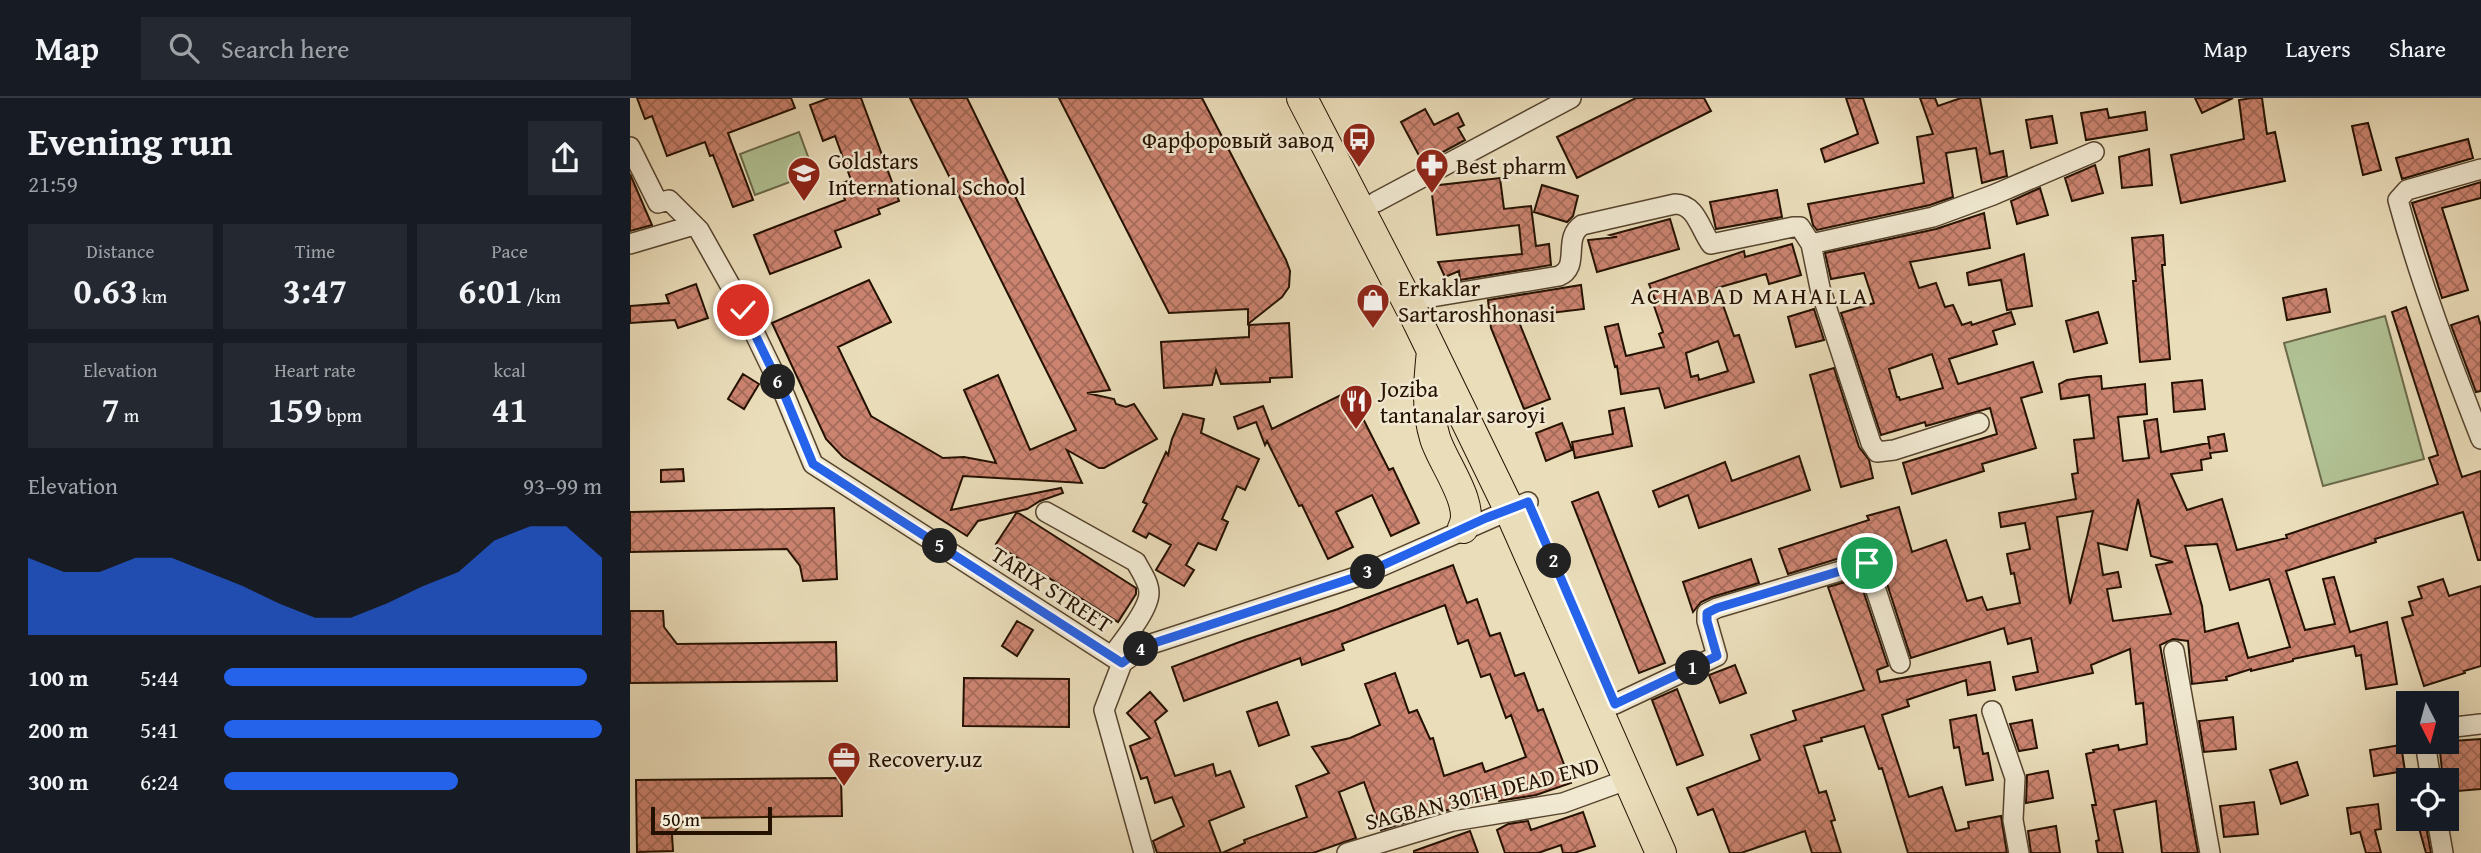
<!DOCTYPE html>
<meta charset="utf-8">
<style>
:root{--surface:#171b24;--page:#242831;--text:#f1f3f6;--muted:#9ea1a6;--line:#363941;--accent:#2563eb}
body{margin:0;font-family:"Gentium Book Plus",serif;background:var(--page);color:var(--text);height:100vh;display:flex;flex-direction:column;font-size:26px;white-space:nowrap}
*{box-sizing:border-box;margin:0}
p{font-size:23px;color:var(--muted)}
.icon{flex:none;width:38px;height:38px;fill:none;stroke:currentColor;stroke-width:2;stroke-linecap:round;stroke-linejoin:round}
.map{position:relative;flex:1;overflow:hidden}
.panel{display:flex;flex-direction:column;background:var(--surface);width:630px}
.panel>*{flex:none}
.needle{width:46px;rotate:174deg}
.controls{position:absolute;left:1766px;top:593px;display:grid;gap:14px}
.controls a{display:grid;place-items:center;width:63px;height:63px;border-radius:0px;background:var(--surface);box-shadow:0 7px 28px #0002;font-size:35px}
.scale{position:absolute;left:21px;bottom:18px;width:121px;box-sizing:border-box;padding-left:7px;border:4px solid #251100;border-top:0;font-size:19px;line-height:24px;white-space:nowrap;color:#251100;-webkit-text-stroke:5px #f1e9d2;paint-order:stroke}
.pin{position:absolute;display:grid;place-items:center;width:60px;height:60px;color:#fff;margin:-30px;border:4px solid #fff;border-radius:50%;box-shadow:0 2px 7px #0007}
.km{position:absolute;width:35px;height:35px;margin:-18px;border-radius:50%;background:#222;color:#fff;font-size:19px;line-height:35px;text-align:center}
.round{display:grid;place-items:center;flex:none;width:74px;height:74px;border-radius:0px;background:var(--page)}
.summary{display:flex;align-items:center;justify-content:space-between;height:119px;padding:0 28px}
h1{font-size:38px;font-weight:600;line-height:52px}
.stats{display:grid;grid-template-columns:repeat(3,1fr);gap:10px;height:119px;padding:7px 28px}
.stats div{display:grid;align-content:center;border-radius:0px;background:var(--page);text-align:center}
.stats b{font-size:35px;font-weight:600}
.stats small{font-size:19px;font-weight:400}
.stats p{font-size:19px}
.chart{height:196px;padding:14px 28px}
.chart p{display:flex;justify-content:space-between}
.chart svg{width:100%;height:126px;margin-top:7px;fill:var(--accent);opacity:.7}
ul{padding:0 28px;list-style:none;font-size:23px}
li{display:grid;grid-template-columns:112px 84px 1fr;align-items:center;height:52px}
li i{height:18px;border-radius:9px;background:var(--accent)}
header{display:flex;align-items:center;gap:42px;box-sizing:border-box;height:98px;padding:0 35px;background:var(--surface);border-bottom:2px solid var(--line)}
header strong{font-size:33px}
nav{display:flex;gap:38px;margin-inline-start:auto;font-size:24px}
.search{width:490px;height:63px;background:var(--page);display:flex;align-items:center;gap:18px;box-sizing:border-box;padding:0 24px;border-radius:0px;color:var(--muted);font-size:26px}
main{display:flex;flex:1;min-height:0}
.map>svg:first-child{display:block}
.pitch{fill:#b1c294;stroke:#6b6a4a;stroke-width:2}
.building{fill:url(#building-cross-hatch);stroke:#251100;stroke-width:2;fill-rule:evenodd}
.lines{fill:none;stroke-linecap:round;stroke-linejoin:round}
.street-casing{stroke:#56442e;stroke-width:22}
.primary-casing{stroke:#251100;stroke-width:32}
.street{stroke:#f1e9d2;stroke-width:19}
.primary{stroke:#eaddba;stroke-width:30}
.route-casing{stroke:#fff;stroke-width:14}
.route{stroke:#2563eb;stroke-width:9}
.labels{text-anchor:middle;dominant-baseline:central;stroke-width:5;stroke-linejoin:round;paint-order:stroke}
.poi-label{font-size:23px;fill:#251100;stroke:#f1e9d2;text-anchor:start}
.street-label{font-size:23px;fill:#251100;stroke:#f1e9d2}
.neighbourhood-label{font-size:24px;letter-spacing:2px;fill:#251100;stroke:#f1e9d2}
</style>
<header>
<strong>Map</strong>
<div class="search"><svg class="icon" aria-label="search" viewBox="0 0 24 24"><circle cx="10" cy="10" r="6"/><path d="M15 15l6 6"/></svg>Search here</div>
<nav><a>Map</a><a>Layers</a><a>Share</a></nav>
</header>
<main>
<section class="panel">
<div class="summary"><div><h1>Evening run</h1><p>21:59</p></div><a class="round"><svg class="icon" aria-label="share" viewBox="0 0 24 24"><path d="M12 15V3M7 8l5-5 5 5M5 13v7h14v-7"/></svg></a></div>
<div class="stats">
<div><p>Distance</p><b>0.63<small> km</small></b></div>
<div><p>Time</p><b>3:47</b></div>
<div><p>Pace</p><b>6:01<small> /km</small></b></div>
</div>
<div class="stats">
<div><p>Elevation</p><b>7<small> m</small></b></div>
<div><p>Heart rate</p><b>159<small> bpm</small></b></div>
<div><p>kcal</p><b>41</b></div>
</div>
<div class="chart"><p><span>Elevation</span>93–99 m</p>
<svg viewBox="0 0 160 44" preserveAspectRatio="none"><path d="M0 44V17L10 22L20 22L30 17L40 17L50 22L60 27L70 33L80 38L90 38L100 33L110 27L120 22L130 11L140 6L150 6L160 17V44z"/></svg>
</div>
<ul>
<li><b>100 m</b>5:44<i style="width:96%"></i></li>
<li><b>200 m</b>5:41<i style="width:100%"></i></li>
<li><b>300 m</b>6:24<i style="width:62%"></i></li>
</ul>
</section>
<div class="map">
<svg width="1851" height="755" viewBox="0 0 1851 755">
<defs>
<pattern id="building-cross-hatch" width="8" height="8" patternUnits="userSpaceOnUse" patternTransform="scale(1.75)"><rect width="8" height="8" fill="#cc8471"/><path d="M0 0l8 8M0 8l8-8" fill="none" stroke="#a56b5a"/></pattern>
</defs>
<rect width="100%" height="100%" fill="#eaddba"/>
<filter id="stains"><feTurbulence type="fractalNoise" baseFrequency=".00286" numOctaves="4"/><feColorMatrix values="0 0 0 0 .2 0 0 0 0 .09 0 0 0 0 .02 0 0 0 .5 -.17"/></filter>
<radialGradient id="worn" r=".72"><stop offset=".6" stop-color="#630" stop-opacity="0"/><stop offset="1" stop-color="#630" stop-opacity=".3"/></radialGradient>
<!-- pitch -->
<path class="pitch" d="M169 34 184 75 125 97 110 56Z
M1755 218 1794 361 1693 388 1654 245Z"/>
<!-- building -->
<path class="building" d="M7 0H161L165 10 98 35 123 102 103 109 83 57 80 58 75 44 37 58 22 18 15 21Z
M199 0H231L269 103 248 111 250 116 205 133 211 149 140 176 124 137 215 102 209 86 221 82 205 38 193 43 180 7Z
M280 0H337L480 292 457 295 484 301 486 306 496 309 504 306 527 341 474 370H469L437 352 452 385 333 378 321 412 431 390 433 395 410 403 397 411 348 423 337 438 213 359 196 341 142 225 239 182 261 224 208 249 241 318 313 360 334 359 366 365 334 292 368 277 400 352 446 332Z
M429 0H572L656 162 660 173 659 189 652 199 618 226V211L539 215Z
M1006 0H1074L1081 13 947 80 927 39Z
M1216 0H1233L1248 45 1195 64 1191 51 1228 36Z
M1290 0H1305L1308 8 1331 0H1350L1360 56 1373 53 1377 78 1352 85 1346 50 1316 55 1323 99 1300 107 1187 132 1183 127 1178 106 1294 85 1287 39 1303 36Z
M1565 0H1603L1572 15Z
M1622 0H1632L1637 36 1645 34 1655 83 1551 105 1541 57 1614 41 1609 2Z
M795 11 804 27 828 15 834 27 828 30 835 42 793 65 771 24Z
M1477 11 1479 20 1515 14 1517 32 1456 42 1451 15Z
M1422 18 1427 45 1401 50 1396 22Z
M1738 25 1751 72 1733 77 1722 28Z
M1838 41 1843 60 1772 81 1766 60Z
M1519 51 1522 87 1492 90 1489 59Z
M1465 67 1473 95 1442 103 1435 80Z
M0 76 22 127 0 133Z
M870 80 874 111 901 108 906 148 919 146 921 167 830 182 829 173 815 179 808 164 892 156 889 127 807 137 801 88Z
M1851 84V100L1812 110 1838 192 1812 200 1782 105Z
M912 87 948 98 943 118 937 124 904 114Z
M1410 90 1418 117 1387 126 1381 103Z
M1147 92 1152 119 1086 131 1080 104Z
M1354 115 1360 150 1280 164 1289 190 1306 185 1315 209 1323 207 1332 227 1341 224 1342 227 1381 214 1385 226 1363 233 1367 246 1319 261 1328 286 1403 264 1412 294 1391 300 1406 350 1352 366 1354 373 1282 396 1273 365 1367 336 1360 310 1296 328 1295 324 1251 337 1211 215 1244 205 1234 175 1201 181 1195 155 1306 131ZM1302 256 1313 290 1270 302 1269 299H1267L1259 271Z
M1040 121 1049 151 967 174 958 142 987 139 980 137Z
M1533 137 1535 167H1532L1540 261 1510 264 1503 183H1506L1502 140Z
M1162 146 1171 177 1139 186 1136 176 1087 190 1104 238 1109 237 1124 284 1035 310 1029 290 991 296 987 268 985 269 975 229 988 226 996 258 1034 249 1029 236 1033 234 1023 205 1026 204 1019 186 1114 153 1115 159ZM1088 243 1098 273 1069 282 1068 277 1061 279 1056 255Z
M1394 156 1402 208 1377 212 1371 182 1339 187 1337 175Z
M66 186 78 220 48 230 45 222 0 225V208L39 205 36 197Z
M951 187 954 211 887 219 920 301 894 311 861 230 858 202Z
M1696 191 1700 214 1657 222 1653 200Z
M1776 209 1832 379 1851 373V462H1848L1833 414 1745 441 1746 444 1656 473 1675 532 1705 526 1693 481 1704 479 1720 534 1757 524 1767 586 1736 591 1731 557 1726 558 1724 548 1663 561V563L1621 573V571L1596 579 1597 582 1562 586 1558 543 1543 541 1530 547 1568 755H1532L1526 703 1484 712 1493 755H1468L1466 743 1469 742 1462 707H1466L1456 656 1464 654 1463 652 1488 647 1489 652 1517 646 1513 605 1506 606 1500 551 1461 567 1463 575 1386 592 1383 579 1408 574 1401 540 1378 546 1374 530 1281 560 1249 461 1240 453H1233L1158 476 1149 451 1239 422 1237 418 1269 409 1282 454 1316 442 1337 503 1352 499 1357 512 1390 505 1384 475 1381 476 1377 456 1400 451 1395 425 1371 429 1369 415 1446 401 1442 376 1448 375 1444 342 1464 340 1459 297 1431 301 1429 286 1437 282 1457 279 1471 278 1472 291 1515 286 1517 316 1488 319 1493 363 1519 360 1514 323 1527 321 1531 354 1579 345 1580 351 1578 339 1594 336 1597 353 1580 355 1581 360 1571 362 1572 372 1541 376 1557 412 1592 401 1607 452 1657 440 1656 437 1808 386 1799 360 1808 357 1762 214ZM1508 401 1521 458 1543 464 1526 467 1541 516 1483 523 1477 491 1491 489 1488 474 1473 477 1468 445 1497 452ZM1463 413 1457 439 1440 506 1427 419ZM1587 446 1600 492 1639 481 1660 549 1618 560 1608 525 1575 534 1572 508 1555 448Z
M1184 211 1194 242 1166 249 1158 219Z
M1468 214 1477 245 1444 254 1436 223Z
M1848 218 1851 228V293L1846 294 1821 227Z
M659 225 662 279 640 280V284L591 286 586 272 582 287 534 290 531 244 619 239V227Z
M1204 270 1229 349 1239 362 1243 380 1211 389 1180 277Z
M113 276 129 286 114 311 98 301Z
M1572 282 1575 311 1544 314 1542 285Z
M719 293 759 372 763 370 789 425 761 438 742 397 706 414 723 449 698 461 672 407 669 408 637 343 635 347 626 324 608 331 604 319 633 308 642 331Z
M994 310 1002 348 945 360 942 344 983 336 979 313Z
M553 316 574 321 571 335 629 361 615 392 607 388 592 421 598 424 586 452 568 445 556 467 564 472 554 488 526 472 541 447 519 435 516 440 503 433 517 406 513 404 536 354 538 357 542 341Z
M932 325 942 352 916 363 906 335Z
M1169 358 1180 392 1069 430 1058 397 1029 409 1023 393 1095 364 1102 383Z
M53 371 54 383 31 384V372Z
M968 394 1035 565 1009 575 942 404Z
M204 410 207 481 173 483 170 468 157 451 0 454V414Z
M387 414 506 490V496L488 524 366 446Z
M1121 461 1129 485 1082 499 1071 504 1063 514 1053 484Z
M823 467 837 505 847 501 860 538 870 535 885 578 894 575 908 613 913 611 941 685 906 697 869 703 867 697 751 732 734 684 709 694 726 740 683 755H592L615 745 614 742 677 719 666 688 699 675 682 649 720 640 750 627 735 586 765 575 779 615 787 612 800 641 803 640 814 678 852 665 855 674 896 659 881 617 876 620 860 576 851 579 838 542 828 546 815 507 712 546 714 552 672 567 670 560 554 603 542 569 615 542 708 511Z
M1229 480 1258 568 1247 572 1250 584 1360 564 1365 592 1338 597 1336 582 1277 602 1279 608 1252 617 1279 699 1312 689 1326 733 1339 730 1338 724 1371 718 1377 755H1278L1252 670 1249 671 1234 628 1191 640 1192 643 1174 648 1189 695 1196 693 1205 722 1201 723 1211 755H1182L1175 733 1111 755H1100L1083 711 1068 717 1057 690 1130 662 1121 637 1166 622 1163 613 1234 592 1198 489Z
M1813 481 1819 498 1851 488V568L1834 573 1835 575 1794 588 1772 520 1783 517 1779 504 1792 500 1788 489Z
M0 513H33L34 529 47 546 206 544 207 583 0 585Z
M387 523 403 532 387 558 372 548Z
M1105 567 1116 595 1090 605 1079 577Z
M334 580 439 581V629L333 628Z
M1047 591 1073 657 1047 667 1022 602Z
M520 594 537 613 525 623 545 678 583 666 586 678 600 673 614 709 579 723 591 755H527L523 743 554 728 542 699 525 705 517 679 511 681 500 648 520 640 497 615Z
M647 604 659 637 629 648 617 614Z
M1346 617 1353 656 1358 655 1363 682 1336 687 1329 649 1324 650 1320 622Z
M1603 619 1606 651 1574 654 1569 623Z
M1402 622 1407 650 1389 653 1380 626Z
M1851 641V691L1816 694V682H1813L1809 644Z
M1771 647 1775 673 1744 678 1740 652Z
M1667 664 1678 697 1651 706 1640 672Z
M1418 673 1423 700 1396 705 1397 677Z
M211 680 212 718 56 720 42 737 43 753 7 754 6 682Z
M1624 704 1628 736 1594 739 1590 708Z
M1748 706 1751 731 1745 732 1751 755H1736L1730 734 1721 736 1717 710Z
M953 714 965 748 944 755H933L931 747 908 755H875L867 732 878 726 898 723 901 732Z
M1795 721V723L1801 755H1796L1787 723Z
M1426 728 1430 755H1401L1398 733Z
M840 733 848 755H784V753Z"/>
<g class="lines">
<defs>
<path id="street" d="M0 49 28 105 39 102 69 132 109 203 155 298 183 366 492 565
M1851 71 1777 92 1768 102C1790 183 1820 262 1851 341
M746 104 941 0
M0 146 64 127
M1181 146 1190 190 1241 345 1247 354 1264 352 1349 325
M796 200 929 178C951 169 932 140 952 127L1045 106C1066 106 1070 131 1081 146L1163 129H1170L1181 146 1303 119 1363 97 1464 54
M416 414 506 464C511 474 519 484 519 495 519 512 492 544 482 558
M1544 553 1580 755
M985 606 1087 558 1077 523V515L1087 510 1237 465 1270 565
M1362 613 1385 680 1383 722 1389 755
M1816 630 1851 626
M1795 644 1801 682
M1807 721 1813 755
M514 755 474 612 492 565 515 548 729 478 898 404
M717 755 823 723 933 705 999 681"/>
<path id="primary" d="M672 0 788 224 879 411 1031 755
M802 253C799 282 796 311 805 340 812 364 846 407 833 430"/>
</defs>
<!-- street casing -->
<use href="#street" class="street-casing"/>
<!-- primary casing -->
<use href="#primary" class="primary-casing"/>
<!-- street -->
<use href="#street" class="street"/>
<!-- primary -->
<use href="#primary" class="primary"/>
</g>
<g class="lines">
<defs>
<path id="route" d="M113 212 155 298 183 366 492 565 515 548 729 478 856 420 898 404 985 606 1087 558 1077 523V515L1087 510 1237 465"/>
</defs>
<!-- route casing -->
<use href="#route" class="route-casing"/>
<!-- route -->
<use href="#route" class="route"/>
</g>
<!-- icons -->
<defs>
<symbol id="bus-pin" viewBox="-11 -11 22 30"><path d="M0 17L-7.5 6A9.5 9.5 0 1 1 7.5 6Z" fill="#8f2418" stroke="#f1e9d2"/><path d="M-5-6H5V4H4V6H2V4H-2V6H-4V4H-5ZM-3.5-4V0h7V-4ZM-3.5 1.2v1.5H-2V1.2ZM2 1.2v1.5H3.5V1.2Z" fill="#fff"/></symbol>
<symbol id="pharmacy-pin" viewBox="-11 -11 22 30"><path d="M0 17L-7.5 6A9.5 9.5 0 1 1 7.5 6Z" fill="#8f2418" stroke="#f1e9d2"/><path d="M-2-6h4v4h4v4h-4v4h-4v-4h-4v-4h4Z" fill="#fff"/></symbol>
<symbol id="school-pin" viewBox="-11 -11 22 30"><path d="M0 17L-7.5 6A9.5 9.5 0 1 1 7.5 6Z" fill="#8f2418" stroke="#f1e9d2"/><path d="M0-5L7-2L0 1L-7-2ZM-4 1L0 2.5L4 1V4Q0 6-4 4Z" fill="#fff"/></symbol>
<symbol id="shop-pin" viewBox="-11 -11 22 30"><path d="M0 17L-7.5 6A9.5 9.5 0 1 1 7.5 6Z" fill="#8f2418" stroke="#f1e9d2"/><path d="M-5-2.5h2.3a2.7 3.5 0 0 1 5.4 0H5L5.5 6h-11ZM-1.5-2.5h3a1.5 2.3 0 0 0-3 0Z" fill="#fff"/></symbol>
<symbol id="restaurant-pin" viewBox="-11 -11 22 30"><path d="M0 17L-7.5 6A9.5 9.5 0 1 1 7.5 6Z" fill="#8f2418" stroke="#f1e9d2"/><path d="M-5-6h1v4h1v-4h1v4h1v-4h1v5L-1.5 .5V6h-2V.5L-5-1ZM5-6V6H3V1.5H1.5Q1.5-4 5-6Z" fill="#fff"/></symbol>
<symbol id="office-pin" viewBox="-11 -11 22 30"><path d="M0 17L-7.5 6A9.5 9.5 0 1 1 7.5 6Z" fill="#8f2418" stroke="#f1e9d2"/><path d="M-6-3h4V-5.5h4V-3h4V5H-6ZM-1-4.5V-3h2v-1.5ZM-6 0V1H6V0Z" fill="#fff"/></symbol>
</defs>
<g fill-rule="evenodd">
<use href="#bus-pin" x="710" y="22" width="38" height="52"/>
<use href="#pharmacy-pin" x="783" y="48" width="38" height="52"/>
<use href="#school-pin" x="155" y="56" width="38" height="52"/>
<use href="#shop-pin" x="724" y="183" width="38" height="52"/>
<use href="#restaurant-pin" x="707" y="284" width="38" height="52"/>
<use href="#office-pin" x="195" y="641" width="38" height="52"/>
</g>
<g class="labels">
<!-- poi labels -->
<g class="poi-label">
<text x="704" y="41" text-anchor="end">Фарфоровый завод</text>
<text x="198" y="62">Goldstars<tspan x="198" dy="26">International School</tspan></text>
<text x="826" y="67">Best pharm</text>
<text x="768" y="189">Erkaklar<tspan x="768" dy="26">Sartaroshhonasi</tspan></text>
<text x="750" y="290">Joziba<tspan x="750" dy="26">tantanalar saroyi</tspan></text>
<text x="238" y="660">Recovery.uz</text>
</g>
<!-- street labels -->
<g class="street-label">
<text transform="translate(422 491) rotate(33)">TARIX STREET</text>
<text transform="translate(852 695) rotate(-14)">SAGBAN 30TH DEAD END</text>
</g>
<!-- neighbourhood labels -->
<g class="neighbourhood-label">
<text x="1120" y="197">ACHABAD MAHALLA</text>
</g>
</g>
<rect width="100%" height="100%" filter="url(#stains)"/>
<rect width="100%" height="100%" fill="url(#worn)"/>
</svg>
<div class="controls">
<a><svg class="needle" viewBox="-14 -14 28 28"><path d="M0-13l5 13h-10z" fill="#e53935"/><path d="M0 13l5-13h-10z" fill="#9ea1a6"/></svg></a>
<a><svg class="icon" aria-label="locate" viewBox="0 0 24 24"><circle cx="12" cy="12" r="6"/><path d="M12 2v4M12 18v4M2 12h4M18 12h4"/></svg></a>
</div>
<div class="scale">50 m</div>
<div class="pin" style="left:1237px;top:465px;background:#1e9e55"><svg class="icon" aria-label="arrive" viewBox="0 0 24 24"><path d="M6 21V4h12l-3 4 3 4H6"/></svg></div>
<div class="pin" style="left:113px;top:212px;background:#d93025"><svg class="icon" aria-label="check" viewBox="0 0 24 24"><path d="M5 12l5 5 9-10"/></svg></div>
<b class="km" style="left:1063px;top:570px">1</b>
<b class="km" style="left:924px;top:463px">2</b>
<b class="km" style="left:738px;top:474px">3</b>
<b class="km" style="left:511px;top:551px">4</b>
<b class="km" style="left:310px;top:448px">5</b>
<b class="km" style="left:148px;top:284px">6</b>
</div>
</main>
